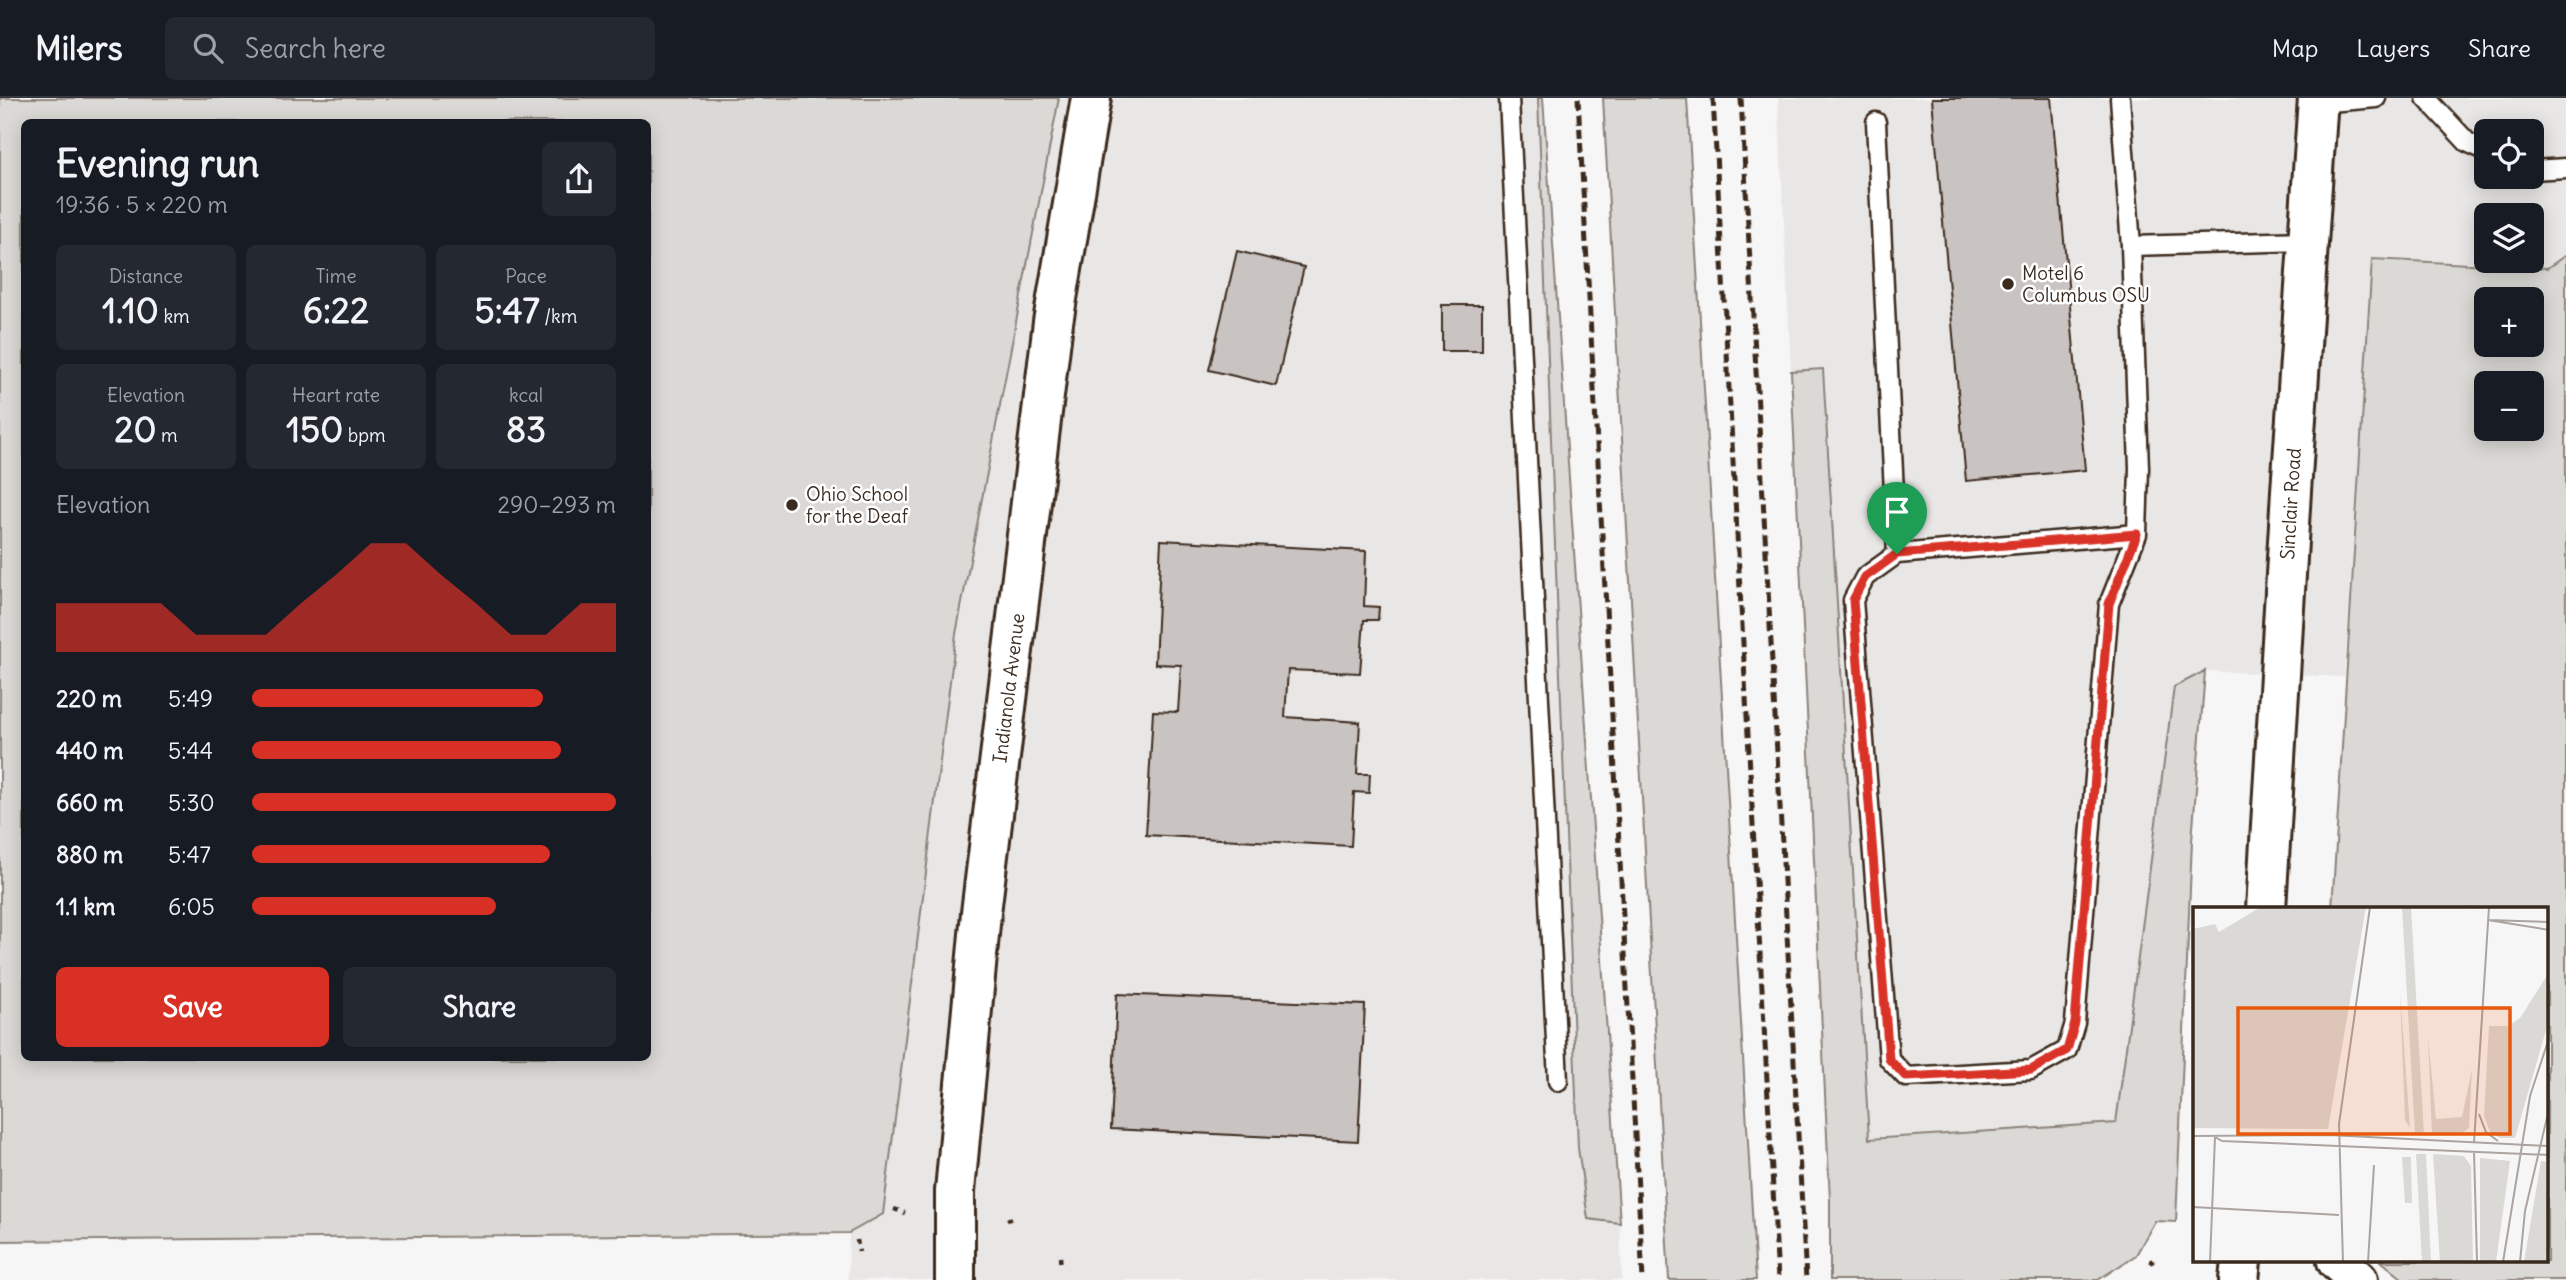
<!DOCTYPE html>
<meta charset="utf-8">
<style>
:root{--surface:#171b24;--page:#242831;--text:#f1f3f6;--muted:#9ea1a6;--line:#363941;--accent:#d93025}
body{margin:0;font-family:Delius,sans-serif;background:var(--page);color:var(--text);height:100vh;display:flex;flex-direction:column;font-size:26px;white-space:nowrap}
*{box-sizing:border-box;margin:0}
p{font-size:23px;color:var(--muted)}
.icon{flex:none;width:38px;height:38px;fill:none;stroke:currentColor;stroke-width:2;stroke-linecap:round;stroke-linejoin:round}
.map{position:relative;flex:1;overflow:hidden}
.sheet{position:absolute;left:21px;top:21px;width:630px;height:942px;display:flex;flex-direction:column;background:var(--surface);border-radius:10px;box-shadow:0 4px 18px #0003}
.sheet>*{flex:none}
.fabs{position:absolute;left:2474px;top:21px;display:grid;gap:14px}
.fabs a{display:grid;place-items:center;width:70px;height:70px;border-radius:10px;background:var(--surface);box-shadow:0 4px 18px #0003;font-size:35px}
.pin{position:absolute;display:grid;place-items:center;width:60px;height:60px;color:#fff;margin:-72px -30px;border-radius:50% 50% 50% 0;rotate:-45deg;box-shadow:0 0 7px #0007}
.pin .icon{rotate:45deg}
.round{display:grid;place-items:center;flex:none;width:74px;height:74px;border-radius:10px;background:var(--page)}
.summary{display:flex;align-items:center;justify-content:space-between;height:119px;padding:0 35px}
h1{font-size:38px;font-weight:800;line-height:52px}
.figures{display:grid;grid-template-columns:repeat(3,1fr);gap:10px;height:119px;padding:7px 35px}
.figures div{display:grid;align-content:center;border-radius:10px;background:var(--page);text-align:center}
.figures b{font-size:35px;font-weight:800}
.figures small{font-size:19px;font-weight:400}
.figures p{font-size:19px}
.chart{height:196px;padding:14px 35px}
.chart p{display:flex;justify-content:space-between}
.chart svg{width:100%;height:126px;margin-top:7px;fill:var(--accent);opacity:.7}
.action{display:flex;gap:14px;margin-top:auto;padding:14px 35px}
.action a{flex:1;height:80px;border-radius:10px;background:var(--accent);color:#fff;font-size:28px;font-weight:800;line-height:80px;text-align:center}
.action a+a{background:var(--page);color:var(--text)}
ul{padding:0 35px;list-style:none;font-size:23px}
li{display:grid;grid-template-columns:112px 84px 1fr;align-items:center;height:52px}
li i{height:18px;border-radius:9px;background:var(--accent)}
header{display:flex;align-items:center;gap:42px;box-sizing:border-box;height:98px;padding:0 35px;background:var(--surface);border-bottom:2px solid var(--line)}
header strong{font-size:33px}
nav{display:flex;gap:38px;margin-inline-start:auto;font-size:24px}
.search{width:490px;height:63px;background:var(--page);display:flex;align-items:center;gap:18px;box-sizing:border-box;padding:0 24px;border-radius:10px;color:var(--muted);font-size:26px}
.map>svg:first-child{display:block}
.built{fill:#e9e7e6;fill-rule:evenodd}
.green{fill:#dbd9d6;stroke:#8b827a;stroke-width:2;fill-rule:evenodd}
.building{fill:#c9c3c1;stroke:#3b2a1e;stroke-width:2}
.lines{fill:none;stroke-linecap:round;stroke-linejoin:round}
.service-casing{stroke:#3b2a1e;stroke-width:23}
.secondary-casing{stroke:#3b2a1e;stroke-width:44}
.primary-casing{stroke:#3b2a1e;stroke-width:44}
.path{stroke:#3b2a1e;stroke-width:4.5;stroke-dasharray:5 5;stroke-linecap:butt}
.service{stroke:#fff;stroke-width:18}
.secondary{stroke:#fff;stroke-width:38}
.primary{stroke:#fff;stroke-width:38}
.rail{stroke:#3b2a1e;stroke-width:5;stroke-dasharray:10 5;stroke-linecap:butt}
.route-casing{stroke:#fff;stroke-width:14}
.route{stroke:#d93025;stroke-width:9}
.poi-dot{fill:#3b2a1e;stroke:#fff;stroke-width:2.5}
.labels{text-anchor:middle;dominant-baseline:central;stroke-width:5;stroke-linejoin:round;paint-order:stroke}
.poi-label{font-size:19px;fill:#3b2a1e;stroke:#fff;text-anchor:start}
.street-label{font-size:19px;fill:#3b2a1e;stroke:#fff}
.inset-road{fill:none;stroke:#aca4a0;stroke-width:2}
.view{fill:#e8590c;fill-opacity:0.15;stroke:#e8590c;stroke-width:3.5}
.inset-edge{fill:none;stroke:#3b2a1e;stroke-width:3.5}
</style>
<header>
<strong>Milers</strong>
<div class="search"><svg class="icon" aria-label="search" viewBox="0 0 24 24"><circle cx="10" cy="10" r="6"/><path d="M15 15l6 6"/></svg>Search here</div>
<nav><a>Map</a><a>Layers</a><a>Share</a></nav>
</header>
<div class="map">
<svg width="2566" height="1182" viewBox="0 0 2566 1182">
<rect width="100%" height="100%" fill="#f7f6f6"/>
<filter id="ink" filterUnits="userSpaceOnUse"><feTurbulence type="fractalNoise" baseFrequency=".0143" numOctaves="2"/><feDisplacementMap in="SourceGraphic" scale="14" xChannelSelector="R" yChannelSelector="G"/><feConvolveMatrix kernelMatrix="1 2 1 2 8 2 1 2 1" color-interpolation-filters="sRGB"/></filter>
<g filter="url(#ink)">
<!-- built -->
<path class="built" d="M1059 0H1538L1578 1050 1588 1121 1620 1125 1622 1182H848L849 1135 883 1116 956 536Z
M1778 0H2566V157L2547 170 2372 161 2344 579 2205 573 2174 589 2116 1025 1869 1041 1823 272 1791 273ZM2487 33H2532V79H2487ZM2487 117H2532V163H2487Z"/>
<!-- green -->
<path class="green" d="M0 0H1059L956 536 883 1116 849 1135 0 1143ZM24 24H648V959H24Z
M1538 0H1543L1620 1125 1588 1121 1578 1050Z
M1603 0H1687L1756 1182H1669Z
M2566 157V1182H2404L2381 1163H2547V811H2332L2372 161 2547 170ZM2487 201H2532V247H2487ZM2487 285H2532V331H2487Z
M1823 271 1869 1041 2116 1025 2174 589 2205 573 2192 743 2176 1124 2155 1123 2136 1157 2098 1182H1830V1102L1791 273Z"/>
<!-- building -->
<path class="building" d="M1932 0H2051L2085 372 1966 383Z
M1237 153 1304 169 1276 288 1209 272Z
M1442 207H1482V253H1442Z
M1161 442 1366 453 1364 508 1379 509 1378 522H1364L1360 575 1288 572 1285 619 1360 624 1357 676H1370L1369 695 1354 694 1351 748 1146 737 1153 613 1178 614 1181 567 1155 566Z
M1117 896 1365 907 1358 1043 1111 1031Z"/>
<g class="lines">
<defs>
<path id="service" d="M1509 0 1558 983
M2120 0 2131 148
M2426 0 2467 44 2487 53
M2318 5 2376 0
M1876 24 1897 456
M2532 72 2566 70
M2137 436 1897 456 1865 479 1853 502 1889 961 1906 979 2031 972 2067 952 2075 925 2109 506 2137 436 2139 370 2131 148 2308 143"/>
<g id="secondary">
<path id="s1" d="M2266 811 2291 393 2318 0"/>
<path id="s2" d="M955 1182V1093L981 815 1053 224 1091 0"/>
<path d="M2239 1182 2241 1163"/>
</g>
<path id="primary" d="M2337 1163 2358 1182"/>
</defs>
<!-- service casing -->
<use href="#service" class="service-casing"/>
<!-- secondary casing -->
<use href="#secondary" class="secondary-casing"/>
<!-- primary casing -->
<use href="#primary" class="primary-casing"/>
<!-- path -->
<path class="path" d="M894 1111 905 1115
M1007 1122 1016 1119
M857 1142 859 1154
M1060 1159 1061 1169
M2150 1162 2158 1168"/>
<!-- service -->
<use href="#service" class="service"/>
<!-- secondary -->
<use href="#secondary" class="secondary"/>
<!-- primary -->
<use href="#primary" class="primary"/>
<!-- rail -->
<path class="rail" d="M1578 0 1643 1182
M1713 0 1778 1182
M1741 0 1806 1182"/>
</g>
</g>
<g class="lines" filter="url(#ink)">
<defs>
<path id="route" d="M2137 436 2109 506 2075 925 2067 952 2031 972 1906 979 1889 961 1853 502 1865 479 1897 456Z"/>
</defs>
<!-- route casing -->
<use href="#route" class="route-casing"/>
<!-- route -->
<use href="#route" class="route"/>
</g>
<!-- markers -->
<g class="poi-dot">
<circle cx="2008" cy="186" r="7"/>
<circle cx="792" cy="407" r="7"/>
</g>
<g class="labels">
<!-- poi labels -->
<g class="poi-label">
<text x="2022" y="175">Motel 6<tspan x="2022" dy="22">Columbus OSU</tspan></text>
<text x="806" y="396">Ohio School<tspan x="806" dy="22">for the Deaf</tspan></text>
</g>
<!-- street labels -->
<g class="street-label">
<text stroke="none"><textPath href="#s1" startOffset="406">Sinclair Road</textPath></text>
<text stroke="none"><textPath href="#s2" startOffset="595">Indianola Avenue</textPath></text>
</g>
</g>
<!-- overview -->
<g transform="translate(2193 809)">
<rect width="355" height="355" fill="#f7f6f6"/>
<path d="M68 0H173L135 222 0 221V22L22 17 26 25ZM209 0H218L231 228 222 227ZM355 67V116L322 231H307L297 225 291 209 296 119H315L327 111ZM207 84 217 221 212 213ZM235 130 243 212 269 210 279 162 276 221 268 227 239 228ZM223 247H233L238 355H229ZM240 247 271 249 278 259 280 355H247ZM209 250H218L219 296H212ZM287 251 317 254 303 355H287ZM348 254 355 255V355H331Z" fill="#dbd9d6"/>
<path class="inset-road" d="M295 13 356 23M296 13 356 15M286 207 293 225 305 234M0 229 136 228 356 239M22 230 29 234 356 248M281 236 296 0M281 244 284 355M0 300 146 308M17 355 22 230M150 355 146 217 177 0M175 355 181 258M310 355 337 189 356 131M327 355 332 304 356 202"/>
<path class="view" d="M45 101H317V227H45Z"/>
<rect width="355" height="355" class="inset-edge"/>
</g>
</svg>
<div class="fabs">
<a><svg class="icon" aria-label="locate" viewBox="0 0 24 24"><circle cx="12" cy="12" r="6"/><path d="M12 2v4M12 18v4M2 12h4M18 12h4"/></svg></a>
<a><svg class="icon" aria-label="layers" viewBox="0 0 24 24"><path d="M12 4l9 5-9 5-9-5zM3 14l9 5 9-5"/></svg></a>
<a>+</a>
<a>−</a>
</div>
<div class="pin" style="left:1897px;top:456px;background:#1e9e55"><svg class="icon" aria-label="arrive" viewBox="0 0 24 24"><path d="M6 21V4h12l-3 4 3 4H6"/></svg></div>
<section class="sheet">
<div class="summary"><div><h1>Evening run</h1><p>19:36 · 5 × 220 m</p></div><a class="round"><svg class="icon" aria-label="share" viewBox="0 0 24 24"><path d="M12 15V3M7 8l5-5 5 5M5 13v7h14v-7"/></svg></a></div>
<div class="figures">
<div><p>Distance</p><b>1.10<small> km</small></b></div>
<div><p>Time</p><b>6:22</b></div>
<div><p>Pace</p><b>5:47<small> /km</small></b></div>
</div>
<div class="figures">
<div><p>Elevation</p><b>20<small> m</small></b></div>
<div><p>Heart rate</p><b>150<small> bpm</small></b></div>
<div><p>kcal</p><b>83</b></div>
</div>
<div class="chart"><p><span>Elevation</span>290–293 m</p>
<svg viewBox="0 0 160 44" preserveAspectRatio="none"><path d="M0 44V27L10 27L20 27L30 27L40 38L50 38L60 38L70 27L80 17L90 6L100 6L110 17L120 27L130 38L140 38L150 27L160 27V44z"/></svg>
</div>
<ul>
<li><b>220 m</b>5:49<i style="width:80%"></i></li>
<li><b>440 m</b>5:44<i style="width:85%"></i></li>
<li><b>660 m</b>5:30<i style="width:100%"></i></li>
<li><b>880 m</b>5:47<i style="width:82%"></i></li>
<li><b>1.1 km</b>6:05<i style="width:67%"></i></li>
</ul>
<div class="action"><a>Save</a><a>Share</a></div>
</section>
</div>
